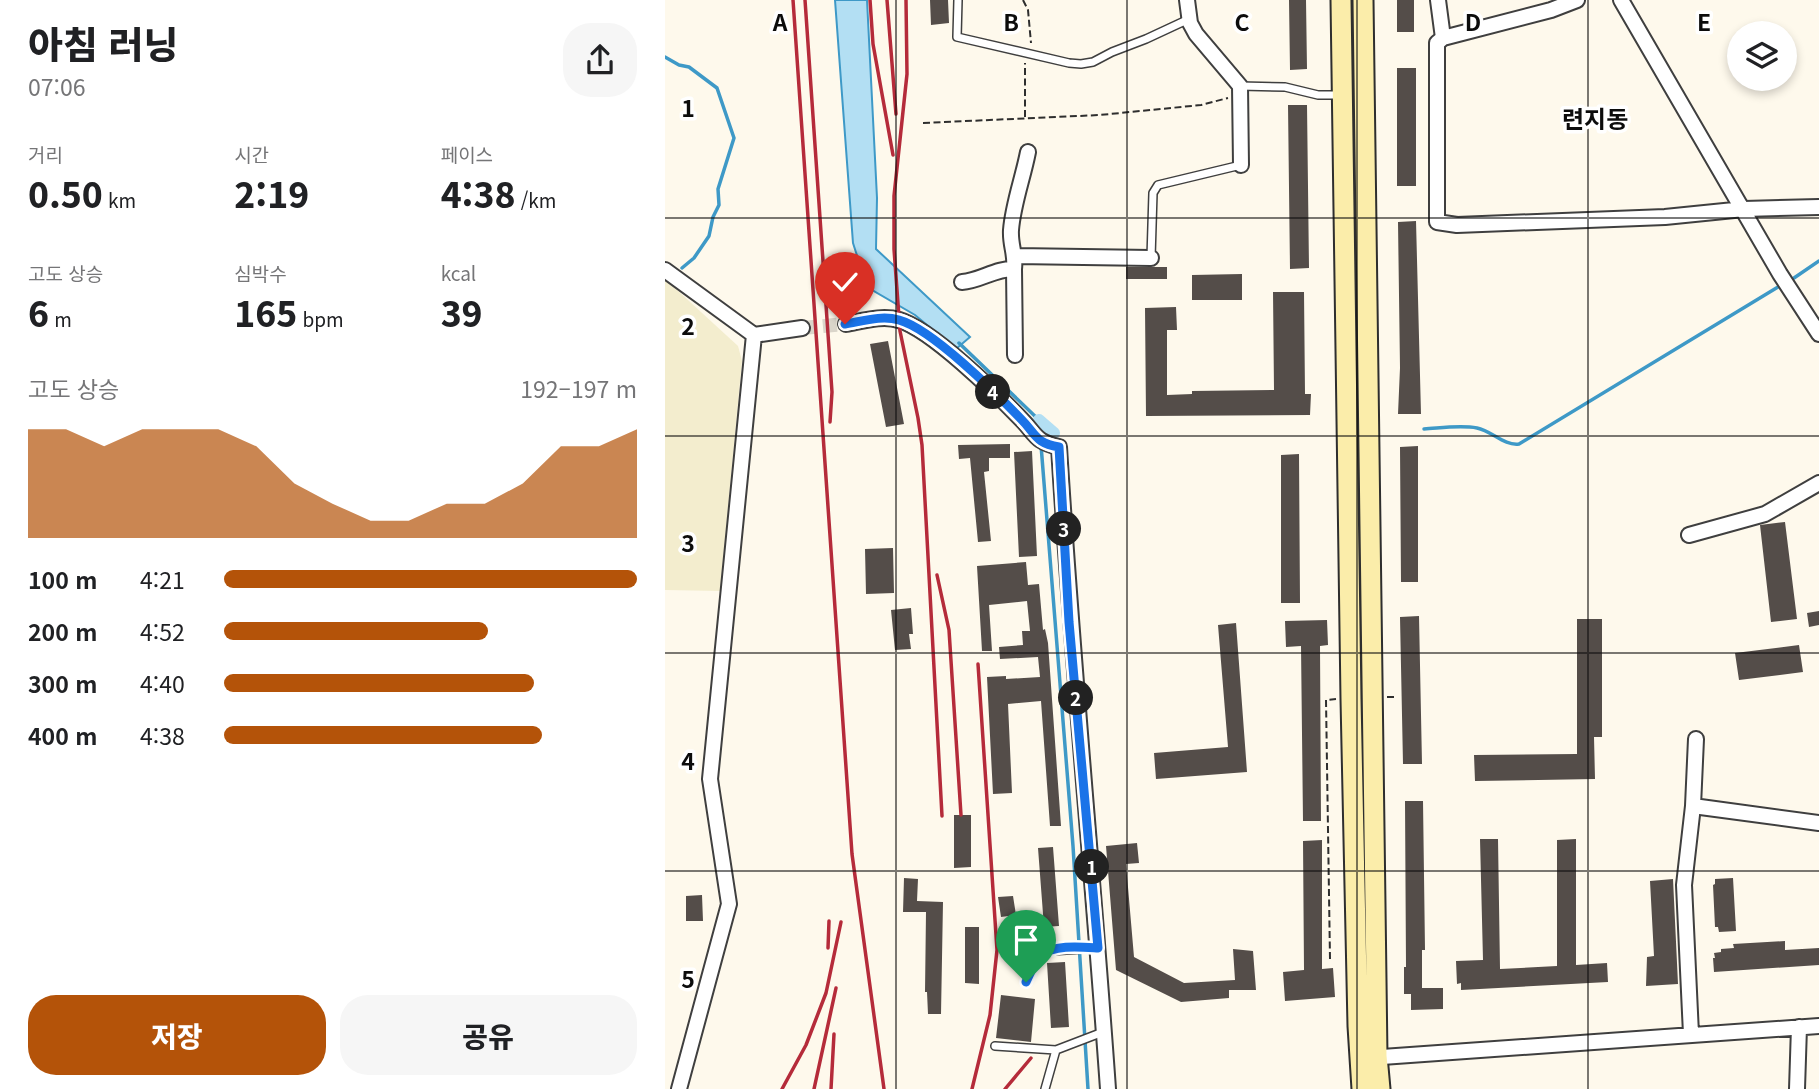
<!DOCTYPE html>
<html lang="ko">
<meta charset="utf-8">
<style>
:root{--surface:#fff;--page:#f6f6f6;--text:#202124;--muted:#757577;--accent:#b45309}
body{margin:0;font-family:Georgia,"Noto Sans KR",serif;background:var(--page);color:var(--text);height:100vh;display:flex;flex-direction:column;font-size:26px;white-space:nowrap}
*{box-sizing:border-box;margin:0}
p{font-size:23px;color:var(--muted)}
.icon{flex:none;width:38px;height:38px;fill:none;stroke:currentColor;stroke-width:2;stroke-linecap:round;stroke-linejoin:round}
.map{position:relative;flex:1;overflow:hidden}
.details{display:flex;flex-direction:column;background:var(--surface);width:665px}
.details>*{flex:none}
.tools{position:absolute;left:1062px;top:21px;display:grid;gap:14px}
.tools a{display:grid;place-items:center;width:70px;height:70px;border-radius:50%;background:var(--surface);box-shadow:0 4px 10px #0003;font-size:35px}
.pin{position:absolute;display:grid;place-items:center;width:60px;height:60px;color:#fff;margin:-72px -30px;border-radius:50% 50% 50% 0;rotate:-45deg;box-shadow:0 0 7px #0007}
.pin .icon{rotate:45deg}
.km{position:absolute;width:35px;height:35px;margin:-18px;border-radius:50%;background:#222;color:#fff;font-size:19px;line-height:35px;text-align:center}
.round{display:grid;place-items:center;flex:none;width:74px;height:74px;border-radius:28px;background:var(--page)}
.head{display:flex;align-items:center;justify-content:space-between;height:119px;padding:0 28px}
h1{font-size:38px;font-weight:800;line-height:52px}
.metrics{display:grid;grid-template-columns:repeat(3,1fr);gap:10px;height:119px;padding:7px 28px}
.metrics div{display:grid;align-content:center}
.metrics b{font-size:35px;font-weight:800}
.metrics small{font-size:19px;font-weight:400}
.metrics p{font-size:19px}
.chart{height:196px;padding:14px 28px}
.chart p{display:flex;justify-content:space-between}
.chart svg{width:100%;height:126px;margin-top:7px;fill:var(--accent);opacity:.7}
.cta{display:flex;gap:14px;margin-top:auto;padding:14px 28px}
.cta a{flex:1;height:80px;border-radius:28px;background:var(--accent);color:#fff;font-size:28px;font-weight:800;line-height:80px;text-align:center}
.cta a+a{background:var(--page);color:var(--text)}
ul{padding:0 28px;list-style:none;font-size:23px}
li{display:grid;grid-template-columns:112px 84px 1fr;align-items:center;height:52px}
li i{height:18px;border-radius:9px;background:var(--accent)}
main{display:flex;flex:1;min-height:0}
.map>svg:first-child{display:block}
.farmland{fill:#f3edce}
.water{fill:#b3dff3;stroke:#3e99c7;stroke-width:2}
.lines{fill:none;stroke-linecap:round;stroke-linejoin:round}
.stream{stroke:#3e99c7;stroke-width:3.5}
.canal{stroke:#b3dff3;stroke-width:12}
.building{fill:#544d49}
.minor-tunnel{stroke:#dad5ca;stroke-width:14;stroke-dasharray:14 7;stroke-linecap:butt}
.service-casing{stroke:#3f3f3f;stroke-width:10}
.minor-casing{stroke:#3f3f3f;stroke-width:18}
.secondary-casing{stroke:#2e2e2e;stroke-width:23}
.path{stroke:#2e2e2e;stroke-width:2;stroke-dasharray:7 3.5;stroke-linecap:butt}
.service{stroke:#fff;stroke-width:7}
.minor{stroke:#fff;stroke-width:14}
.secondary{stroke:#fbedaa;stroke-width:19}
.rail{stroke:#b52b3a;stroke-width:3.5}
.route-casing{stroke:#fff;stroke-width:14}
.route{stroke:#1a73e8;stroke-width:9}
.grid{fill:none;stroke:#0c0c0c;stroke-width:2;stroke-opacity:0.55}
.labels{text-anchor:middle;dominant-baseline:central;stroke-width:7;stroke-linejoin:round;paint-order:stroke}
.neighbourhood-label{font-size:24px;font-weight:bold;fill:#0c0c0c;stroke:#fff}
.grid-label{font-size:23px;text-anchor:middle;font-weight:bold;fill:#0c0c0c;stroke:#fff;stroke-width:7;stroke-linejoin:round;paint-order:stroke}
</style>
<main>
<section class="details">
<div class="head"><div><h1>아침 러닝</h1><p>07:06</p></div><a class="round"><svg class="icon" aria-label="share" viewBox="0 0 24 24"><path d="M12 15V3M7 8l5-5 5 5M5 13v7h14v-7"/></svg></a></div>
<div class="metrics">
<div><p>거리</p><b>0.50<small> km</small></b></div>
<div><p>시간</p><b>2:19</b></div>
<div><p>페이스</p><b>4:38<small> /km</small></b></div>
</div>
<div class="metrics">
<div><p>고도 상승</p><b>6<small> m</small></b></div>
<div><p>심박수</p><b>165<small> bpm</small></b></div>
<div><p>kcal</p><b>39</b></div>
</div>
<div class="chart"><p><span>고도 상승</span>192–197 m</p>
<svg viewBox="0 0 160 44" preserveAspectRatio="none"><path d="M0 44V6L10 6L20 12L30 6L40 6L50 6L60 12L70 25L80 32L90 38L100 38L110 32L120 32L130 25L140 12L150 12L160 6V44z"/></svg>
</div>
<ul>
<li><b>100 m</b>4:21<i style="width:100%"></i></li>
<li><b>200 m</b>4:52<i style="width:64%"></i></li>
<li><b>300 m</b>4:40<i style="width:75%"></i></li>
<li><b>400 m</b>4:38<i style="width:77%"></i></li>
</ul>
<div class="cta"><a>저장</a><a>공유</a></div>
</section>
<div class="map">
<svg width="1154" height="1089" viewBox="0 0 1154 1089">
<rect width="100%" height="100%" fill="#fef9ec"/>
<!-- farmland -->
<path class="farmland" d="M0 279 73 346 77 361 55 591 0 590Z"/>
<!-- water -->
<path class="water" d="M170 0H202L212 198 211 249 305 337 291 349 250 315 202 287 188 243Z"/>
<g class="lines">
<!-- stream -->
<path class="stream" d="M0 57 14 65 24 67 52 88 69 138 53 189 54 205 48 217 44 236 29 258 17 268
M1129 278 1154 261
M294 343 374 420 375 434
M759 429C776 428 795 425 812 428 827 431 839 446 854 444L1113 287
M376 445 408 846 423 1089"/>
<!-- canal -->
<path class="canal" d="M374 420 389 433"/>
</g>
<!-- building -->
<path class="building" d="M265 0H283L284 23 266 25Z
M624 0H641L642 69 625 70Z
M732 0H749V32H732Z
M732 68H751V186H732Z
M623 105H642L644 268 625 269Z
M751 221 756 414H733L735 368 733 222Z
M461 267H502V279H461Z
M577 274V300H527V275Z
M608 292H639L640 394H646L645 415 481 416 480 308 511 307 512 330H502V395L527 394V391L609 390Z
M223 341 239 424 221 427 205 344Z
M345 444V458H324V471L319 472 326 541 313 542 305 458 294 459 293 445Z
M753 446V582H736L735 447Z
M367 451 372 556 354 557 349 452Z
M634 454 635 603H616V455Z
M1120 522 1132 619 1106 622 1095 525Z
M228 548 229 593 201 594 200 549Z
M361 562 363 585 374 584 378 630 380 629 383 643 396 826H385L376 701 343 704 347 793 328 794 322 677 341 676V679L375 677 373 657 335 659 334 647 358 645 357 631H365L362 601 324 605 327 651H317L312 566Z
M246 608 248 634H244L246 649 230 650 226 610Z
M1154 611V625L1144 627 1142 613Z
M754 616 757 764H738L735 617Z
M912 619H937V737H929L930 779 810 781 809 755 912 754Z
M662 620 663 645 655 646 656 821H638L636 646 621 647 620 621Z
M571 623 582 772 491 779 489 753 563 747 553 625Z
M1134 645 1138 672 1074 680 1070 653Z
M740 801H758L760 950H757V988H778V1009L746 1010V994H739V967H741Z
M289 815H306V867L289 868Z
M815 839H833L835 969 892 966V840L911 839V965L942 963 943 982 796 990V983L792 984 791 961 818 960Z
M657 840V969L668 968 670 997 620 1001 618 972 639 970 638 841Z
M472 843 474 863 461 864 469 957 519 983 570 980 568 949 588 951 591 990H564V998L516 1002 451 970 441 846Z
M388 847 394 926 379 927 373 848Z
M239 878 253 879 252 901 278 902 276 1014H263L262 992H260L261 912H238Z
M1068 878 1071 931 1054 932 1053 927H1050L1048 885 1050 884V879Z
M1008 879 1013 984 981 986 982 957 989 956 985 881Z
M37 895 38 921H21V896Z
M348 896 351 915 336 917 333 897Z
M300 927H314V984L300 983Z
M1120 941V950L1154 948V965L1049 972 1048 958H1050L1049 953 1056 952V949L1069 948 1068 944Z
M400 962 404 1027 386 1028 382 963Z
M336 995 370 999 366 1042 331 1038Z"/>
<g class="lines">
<!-- minor-tunnel -->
<path class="minor-tunnel" d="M137 328 181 324"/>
<defs>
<path id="service" d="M293 0 292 37 404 63 416 64 428 62 447 52 481 39 524 19
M575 86 620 87 653 95H674
M486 258 488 193 493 185 576 165
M361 982 376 956 386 951 433 948
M330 1046 391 1050 438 1032
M380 1089 391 1050"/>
<path id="minor" d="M522 0 525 23 531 34 575 86 576 165
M773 0 778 38 772 43V222L792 225 1000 217 1079 209 1154 207
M956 0 1115 274 1154 334
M778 38 886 10 912 0
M351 256 486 258
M0 270 89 335 137 328
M297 282C315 281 331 268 349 269
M181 324C198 321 217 315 234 320 266 329 331 393 356 419 371 434 370 442 394 447 407 661 428 875 443 1089
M350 355 349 269C351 255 345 245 346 230 348 204 358 178 363 152
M1024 535 1100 514 1154 483
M1028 806 1154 823
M1026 1034 1019 885 1028 806 1031 739
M703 1058 1154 1026
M14 1089 64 904 45 779 89 335
M1132 1089 1134 1027"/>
<path id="secondary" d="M676 0 686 699 693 1026 697 1089
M698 0 712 1056 715 1089"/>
</defs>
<!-- service casing -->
<use href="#service" class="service-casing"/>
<!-- minor casing -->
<use href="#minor" class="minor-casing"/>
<!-- secondary casing -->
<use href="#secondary" class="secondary-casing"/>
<!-- path -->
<path class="path" d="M358 0 363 10 366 43
M360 117V63
M258 123 435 115 536 105 563 98
M722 697H731
M665 959 661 700 671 699"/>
<!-- service -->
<use href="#service" class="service"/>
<!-- minor -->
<use href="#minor" class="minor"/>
<!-- secondary -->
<use href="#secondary" class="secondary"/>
<!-- rail -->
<path class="rail" d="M128 0 187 854 219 1089
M140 0 167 392 165 422
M205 0 208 44 228 155
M222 0 231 114
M241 0 242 74 229 196V249L235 331 253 418 257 445 277 816
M272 575 284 630 296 815
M163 948 164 921
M117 1089 141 1045 161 993 176 922
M149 1089 171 988
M166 1089 169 1034
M307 1089 325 1015 332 950 313 664
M340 1089 366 1058"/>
</g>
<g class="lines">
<defs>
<path id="route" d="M180 324C198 321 217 315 234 320 267 329 331 393 356 419 371 434 370 443 394 447L404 622 433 948C417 947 388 944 376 956 369 962 365 974 361 982"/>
</defs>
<!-- route casing -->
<use href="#route" class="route-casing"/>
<!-- route -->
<use href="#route" class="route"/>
</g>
<!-- grid -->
<path class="grid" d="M231 0V1089M462 0V1089M692 0V1089M923 0V1089M0 218H1154M0 436H1154M0 653H1154M0 871H1154"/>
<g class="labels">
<!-- neighbourhood labels -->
<g class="neighbourhood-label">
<text x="930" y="117">련지동</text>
</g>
</g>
<g class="grid-label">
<text x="115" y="31">A</text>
<text x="346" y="31">B</text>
<text x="577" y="31">C</text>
<text x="808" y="31">D</text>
<text x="1039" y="31">E</text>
<text x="23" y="117">1</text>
<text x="23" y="335">2</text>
<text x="23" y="552">3</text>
<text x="23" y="770">4</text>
<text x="23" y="988">5</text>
</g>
</svg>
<div class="tools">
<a><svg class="icon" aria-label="layers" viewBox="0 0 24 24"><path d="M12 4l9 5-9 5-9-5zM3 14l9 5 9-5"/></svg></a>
</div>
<div class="pin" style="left:361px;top:982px;background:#1e9e55"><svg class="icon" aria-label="arrive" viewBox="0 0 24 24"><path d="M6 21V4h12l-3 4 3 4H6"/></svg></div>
<div class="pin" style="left:180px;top:324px;background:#d93025"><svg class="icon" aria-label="check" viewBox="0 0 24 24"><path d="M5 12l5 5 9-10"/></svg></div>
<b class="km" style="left:427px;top:867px">1</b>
<b class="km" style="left:411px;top:698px">2</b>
<b class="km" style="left:399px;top:529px">3</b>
<b class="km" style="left:328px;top:392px">4</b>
</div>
</main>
